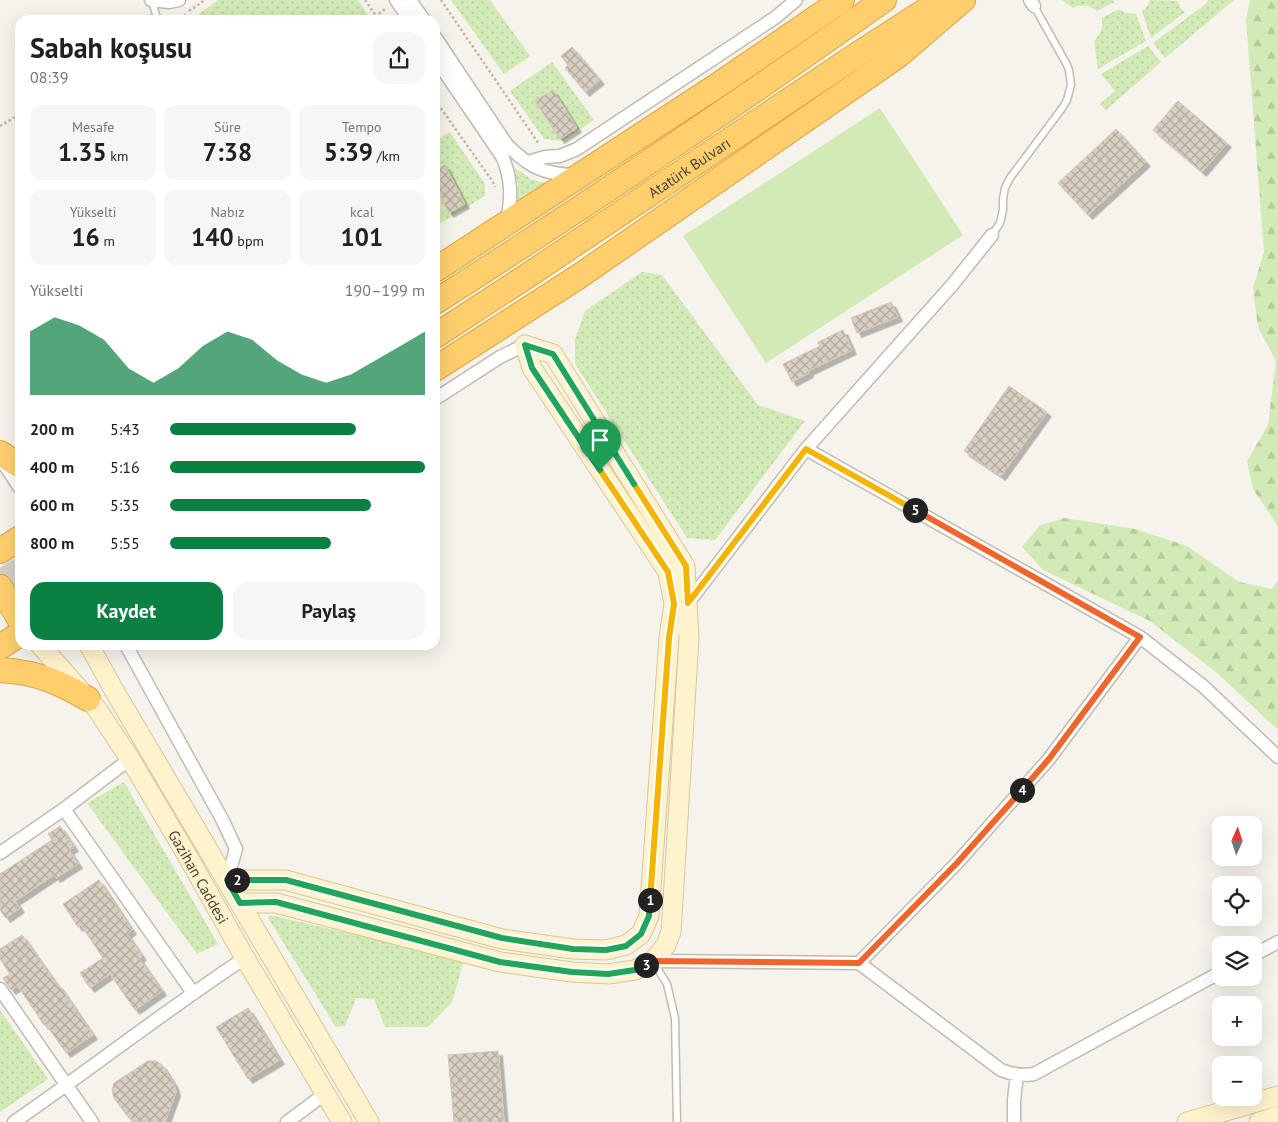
<!DOCTYPE html>
<html lang="tr">
<meta charset="utf-8">
<style>
:root{--surface:#fff;--page:#f6f6f6;--text:#202124;--muted:#757577;--accent:#0b8043}
body{margin:0;font-family:"PT Sans",sans-serif;background:var(--page);color:var(--text);height:100vh;display:flex;flex-direction:column;font-size:19px;white-space:nowrap}
*{box-sizing:border-box;margin:0}
p{font-size:16px;color:var(--muted)}
.icon{flex:none;width:28px;height:28px;fill:none;stroke:currentColor;stroke-width:2;stroke-linecap:round;stroke-linejoin:round}
.map{position:relative;flex:1;overflow:hidden}
.details{position:absolute;left:15px;top:15px;width:425px;height:635px;display:flex;flex-direction:column;background:var(--surface);border-radius:15px;box-shadow:0 5px 20px #0002}
.details>*{flex:none}
.needle{width:32px;rotate:3deg}
.fabs{position:absolute;left:1212px;top:816px;display:grid;gap:10px}
.fabs a{display:grid;place-items:center;width:50px;height:50px;border-radius:10px;background:var(--surface);box-shadow:0 5px 20px #0002;font-size:25px}
.pin{position:absolute;display:grid;place-items:center;width:42px;height:42px;color:#fff;margin:-51px -21px;border-radius:50% 50% 50% 0;rotate:-45deg;box-shadow:0 0 5px #0007}
.pin .icon{rotate:45deg}
.km{position:absolute;width:25px;height:25px;margin:-12px;border-radius:50%;background:#222;color:#fff;font-size:14px;line-height:25px;text-align:center}
.round{display:grid;place-items:center;flex:none;width:52px;height:52px;border-radius:15px;background:var(--page)}
.overview{display:flex;align-items:center;justify-content:space-between;height:85px;padding:0 15px}
h1{font-size:28px;font-weight:700;line-height:38px}
.metrics{display:grid;grid-template-columns:repeat(3,1fr);gap:8px;height:85px;padding:5px 15px}
.metrics div{display:grid;align-content:center;border-radius:12px;background:var(--page);text-align:center}
.metrics b{font-size:25px;font-weight:700}
.metrics small{font-size:14px;font-weight:400}
.metrics p{font-size:14px}
.chart{height:140px;padding:10px 15px}
.chart p{display:flex;justify-content:space-between}
.chart svg{width:100%;height:90px;margin-top:5px;fill:var(--accent);opacity:.7}
.action{display:flex;gap:10px;margin-top:auto;padding:10px 15px}
.action a{flex:1;height:58px;border-radius:15px;background:var(--accent);color:#fff;font-size:20px;font-weight:700;line-height:58px;text-align:center}
.action a+a{background:var(--page);color:var(--text)}
ul{padding:0 15px;list-style:none;font-size:16px}
li{display:grid;grid-template-columns:80px 60px 1fr;align-items:center;height:38px}
li i{height:12px;border-radius:6px;background:var(--accent)}
.map>svg:first-child{display:block}
.green{fill:url(#green-dots)}
.forest{fill:url(#forest-firs)}
.pitch{fill:#d2eab5}
.building{fill:url(#building-cross-hatch);stroke:#d3c7b4;filter:url(#shadow)}
.lines{fill:none;stroke-linecap:round;stroke-linejoin:round}
.highway-tunnel{stroke:#d4d0c8;stroke-width:24;stroke-dasharray:24 12;stroke-linecap:butt}
.lane-casing{stroke:#c2bbae;stroke-width:9}
.street-casing{stroke:#c2bbae;stroke-width:15}
.secondary-casing{stroke:#d6c79b;stroke-width:21}
.highway-casing{stroke:#e0a43c;stroke-width:26}
.path{stroke:#c4b79f;stroke-width:2.5;stroke-dasharray:2.5 2.5;stroke-linecap:butt}
.lane{stroke:#fff;stroke-width:6}
.street{stroke:#fff;stroke-width:12}
.secondary{stroke:#fff3cd;stroke-width:19}
.highway{stroke:#ffcf6e;stroke-width:24}
.split-1-casing{stroke:#fff;stroke-width:10}
.split-2-casing{stroke:#fff;stroke-width:10}
.split-3-casing{stroke:#fff;stroke-width:10}
.split-4-casing{stroke:#fff;stroke-width:10}
.split-5-casing{stroke:#fff;stroke-width:10}
.split-6-casing{stroke:#fff;stroke-width:10}
.split-7-casing{stroke:#fff;stroke-width:10}
.split-1{stroke:#f5b400;stroke-width:6}
.split-2{stroke:#22a559;stroke-width:6}
.split-3{stroke:#22a559;stroke-width:6}
.split-4{stroke:#f0652b;stroke-width:6}
.split-5{stroke:#f0652b;stroke-width:6}
.split-6{stroke:#f5b400;stroke-width:6}
.split-7{stroke:#22a559;stroke-width:6}
.labels{text-anchor:middle;dominant-baseline:central;stroke-width:4;stroke-linejoin:round;paint-order:stroke}
.street-label{font-size:15px;fill:#4b4439;stroke:#fff}
</style>
<div class="map">
<svg width="1278" height="1122" viewBox="0 0 1278 1122">
<defs>
<pattern id="green-dots" width="8" height="8" patternUnits="userSpaceOnUse" patternTransform="scale(1.25)"><rect width="8" height="8" fill="#d2eab5"/><path d="M2 2h.1M6 6h.1" fill="none" stroke="#b6ca9c" stroke-width="1.8" stroke-linecap="round"/></pattern>
<pattern id="forest-firs" width="22" height="20" patternUnits="userSpaceOnUse" patternTransform="scale(1.25)"><rect width="22" height="20" fill="#d2eab5"/><path d="M5 1l3.5 6h-7zM16 11l3.5 6h-7z" fill="#b6ca9c"/></pattern>
<pattern id="building-cross-hatch" width="8" height="8" patternUnits="userSpaceOnUse" patternTransform="scale(1.25)"><rect width="8" height="8" fill="#d8cfc1"/><path d="M0 0l8 8M0 8l8-8" fill="none" stroke="#b1aa9e"/></pattern>
<filter id="shadow"><feDropShadow dx="4.5" dy="4.5" stdDeviation="0" flood-color="#0004"/></filter>
</defs>
<rect width="100%" height="100%" fill="#f6f3ec"/>
<!-- green -->
<path class="green" d="M218 0H358L368 15 361 20H191Z
M451 0H490L530 56 504 74Z
M1062 0H1114V2L1097 11C1089 5 1083 4 1073 8Z
M1150 0 1178 1 1180 8 1185 12 1151 38 1142 11 1147 7Z
M1208 0H1234L1165 58 1153 43 1207 3Z
M1119 9 1125 13 1136 14 1146 41 1098 69 1094 41C1101 34 1103 28 1102 18Z
M1148 46 1161 62 1106 110 1100 104 1115 91 1101 74Z
M552 62 594 120 563 141 544 139 510 91Z
M450 132 485 184V196L439 224 435 217V141Z
M514 167 531 179 551 185 517 207 518 185Z
M642 272 662 275 758 405 805 421 715 540 687 538 575 364V339L585 311Z
M20 556V606L4 577C7 567 11 561 20 556Z
M124 782 218 944 197 954 87 803Z
M270 915 464 960 452 1002 428 1027H385L374 999 356 998 345 1026 336 1027 268 918Z
M0 1010 48 1079 0 1112Z"/>
<!-- forest -->
<path class="forest" d="M1250 0H1278V526L1253 489 1247 461 1268 425 1276 360 1258 328 1253 288 1264 252 1246 20Z
M1064 518 1135 529 1187 546 1239 582 1272 589 1278 580V730L1217 673 1150 621 1043 570 1022 547 1039 526Z"/>
<!-- pitch -->
<path class="pitch" d="M880 108 963 235 766 363 683 236Z"/>
<!-- building -->
<path class="building" d="M572 47 600 80 585 92 565 68 568 65 561 56Z
M553 90 577 128 560 139 535 101Z
M1178 101 1227 143 1202 172 1153 130Z
M1116 129 1146 162 1088 215 1058 183Z
M445 165 465 204 449 213 435 186V170Z
M891 302 898 317 857 333 851 318Z
M843 330 852 350 808 371 809 373 792 382 783 364 820 346 818 342Z
M1009 386 1047 412 1001 476 964 451Z
M60 826 74 847 69 850 78 864 56 878 54 875 15 901 20 908 6 918 0 910V874L52 840 48 834Z
M99 880 132 930 127 934 142 956 139 958 162 991 135 1010 110 974 90 988 80 973 103 958 81 925 78 927 63 904Z
M22 935 57 985 58 984 93 1035 66 1053 46 1024 44 1025 18 986 11 990 3 978 10 974 0 959V949Z
M248 1008 280 1060 248 1079 216 1027Z
M498 1051 504 1122H454L448 1055Z
M148 1061H156L162 1065 174 1084 176 1092 165 1122 133 1121 127 1116 114 1098 112 1090 114 1083Z"/>
<g class="lines">
<!-- highway-tunnel -->
<path class="highway-tunnel" d="M0 582 20 569"/>
<defs>
<path id="lane" d="M152 0 156 15 159 20
M992 235 1000 223 1003 210V199L1005 188 1010 178 1063 107 1067 100 1071 85 1069 70 1066 63 1034 6
M654 963 667 984 675 1018 677 1122"/>
<path id="street" d="M151 0 169 2 179 0
M396 0 410 20
M410 0 424 20
M1030 0 1034 6
M435 37 507 145C530 167 542 174 575 175
M435 58 503 158C512 181 512 199 506 223
M528 162 545 157 560 156 577 149 776 17 796 0
M435 399 500 357 525 345
M806 449 1140 637 1203 686 1278 757
M2 461 20 488
M684 603H688L806 449 953 284 992 235
M126 645 223 821 236 849 227 880
M64 809 193 993
M0 853 64 809 130 759
M1254 955 1278 942
M653 961 859 963 957 863 1049 759 1140 637
M859 963 1001 1070C1013 1075 1022 1076 1034 1074L1221 972
M0 989 92 1122
M14 1122C92 1068 166 1010 245 958
M287 1122 326 1093
M1014 1122V1100L1017 1075"/>
<g id="secondary">
<path id="s1" d="M40 645 97 709 130 759 188 857 245 958 342 1122"/>
<path d="M89 645 115 692 369 1122"/>
<path d="M227 880H285L502 939 573 949 606 950 626 945 641 934 649 916 669 637 674 604 668 572 532 368 525 345"/>
<path d="M240 903H276L500 962 572 972 608 974 635 970 653 961 666 945 671 932 672 917 689 638 685 566 553 354 525 345"/>
<path d="M1187 1122 1278 1096"/>
<path d="M1259 1122 1278 1116"/>
</g>
<g id="highway">
<path d="M435 270 715 87 842 0"/>
<path d="M435 302C587 205 737 104 884 0"/>
<path id="s2" d="M435 336 527 276 858 54 942 0"/>
<path d="M435 369 578 277 899 55 963 0"/>
<path d="M0 453 20 466"/>
<path d="M0 551 20 538"/>
<path d="M0 587 20 620"/>
<path d="M0 647 20 634"/>
<path d="M0 670C17 671 34 674 50 680 63 685 76 692 88 699"/>
</g>
</defs>
<!-- lane casing -->
<use href="#lane" class="lane-casing"/>
<!-- street casing -->
<use href="#street" class="street-casing"/>
<!-- secondary casing -->
<use href="#secondary" class="secondary-casing"/>
<!-- highway casing -->
<use href="#highway" class="highway-casing"/>
<!-- path -->
<path class="path" d="M365 0 379 20
M441 0 539 144
M189 11 205 0
M176 20 185 14
M371 20 385 9
M435 100 493 182 495 187
M0 126 20 114"/>
<!-- lane -->
<use href="#lane" class="lane"/>
<!-- street -->
<use href="#street" class="street"/>
<!-- secondary -->
<use href="#secondary" class="secondary"/>
<!-- highway -->
<use href="#highway" class="highway"/>
</g>
<g class="lines">
<defs>
<path id="split-1" d="M600 470 668 572 674 604 669 638 650 900"/>
<path id="split-2" d="M237 880H286L502 938 573 949 606 950 626 946 641 934 649 916 650 900"/>
<path id="split-3" d="M237 880H227L240 903 276 902 500 962 572 972 608 974 635 970 646 965"/>
<path id="split-4" d="M646 965 653 961 859 963 957 863 1022 790"/>
<path id="split-5" d="M915 510 1140 637 1049 759 1022 790"/>
<path id="split-6" d="M634 484 686 566 688 603 806 449 915 510"/>
<path id="split-7" d="M600 470 532 368 525 345 553 354 634 484"/>
</defs>
<!-- split-1 casing -->
<use href="#split-1" class="split-1-casing"/>
<!-- split-2 casing -->
<use href="#split-2" class="split-2-casing"/>
<!-- split-3 casing -->
<use href="#split-3" class="split-3-casing"/>
<!-- split-4 casing -->
<use href="#split-4" class="split-4-casing"/>
<!-- split-5 casing -->
<use href="#split-5" class="split-5-casing"/>
<!-- split-6 casing -->
<use href="#split-6" class="split-6-casing"/>
<!-- split-7 casing -->
<use href="#split-7" class="split-7-casing"/>
<!-- split-1 -->
<use href="#split-1" class="split-1"/>
<!-- split-2 -->
<use href="#split-2" class="split-2"/>
<!-- split-3 -->
<use href="#split-3" class="split-3"/>
<!-- split-4 -->
<use href="#split-4" class="split-4"/>
<!-- split-5 -->
<use href="#split-5" class="split-5"/>
<!-- split-6 -->
<use href="#split-6" class="split-6"/>
<!-- split-7 -->
<use href="#split-7" class="split-7"/>
</g>
<g class="labels">
<!-- street labels -->
<g class="street-label">
<text stroke="none"><textPath href="#s2" startOffset="305">Atatürk Bulvarı</textPath></text>
<text stroke="none"><textPath href="#s1" startOffset="282">Gazihan Caddesi</textPath></text>
</g>
</g>
</svg>
<div class="fabs">
<a><svg class="needle" viewBox="-14 -14 28 28"><path d="M0-13l5 13h-10z" fill="#e53935"/><path d="M0 13l5-13h-10z" fill="#757577"/></svg></a>
<a><svg class="icon" aria-label="locate" viewBox="0 0 24 24"><circle cx="12" cy="12" r="6"/><path d="M12 2v4M12 18v4M2 12h4M18 12h4"/></svg></a>
<a><svg class="icon" aria-label="layers" viewBox="0 0 24 24"><path d="M12 4l9 5-9 5-9-5zM3 14l9 5 9-5"/></svg></a>
<a>+</a>
<a>−</a>
</div>
<div class="pin" style="left:600px;top:470px;background:#1e9e55"><svg class="icon" aria-label="arrive" viewBox="0 0 24 24"><path d="M6 21V4h12l-3 4 3 4H6"/></svg></div>
<b class="km" style="left:650px;top:900px">1</b>
<b class="km" style="left:237px;top:880px">2</b>
<b class="km" style="left:646px;top:965px">3</b>
<b class="km" style="left:1022px;top:790px">4</b>
<b class="km" style="left:915px;top:510px">5</b>
<section class="details">
<div class="overview"><div><h1>Sabah koşusu</h1><p>08:39</p></div><a class="round"><svg class="icon" aria-label="share" viewBox="0 0 24 24"><path d="M12 15V3M7 8l5-5 5 5M5 13v7h14v-7"/></svg></a></div>
<div class="metrics">
<div><p>Mesafe</p><b>1.35<small> km</small></b></div>
<div><p>Süre</p><b>7:38</b></div>
<div><p>Tempo</p><b>5:39<small> /km</small></b></div>
</div>
<div class="metrics">
<div><p>Yükselti</p><b>16<small> m</small></b></div>
<div><p>Nabız</p><b>140<small> bpm</small></b></div>
<div><p>kcal</p><b>101</b></div>
</div>
<div class="chart"><p><span>Yükselti</span>190–199 m</p>
<svg viewBox="0 0 160 44" preserveAspectRatio="none"><path d="M0 44V13L10 6L20 10L30 17L40 31L50 38L60 31L70 20L80 13L90 17L100 27L110 34L120 38L130 34L140 27L150 20L160 13V44z"/></svg>
</div>
<ul>
<li><b>200 m</b>5:43<i style="width:73%"></i></li>
<li><b>400 m</b>5:16<i style="width:100%"></i></li>
<li><b>600 m</b>5:35<i style="width:79%"></i></li>
<li><b>800 m</b>5:55<i style="width:63%"></i></li>
</ul>
<div class="action"><a>Kaydet</a><a>Paylaş</a></div>
</section>
</div>
